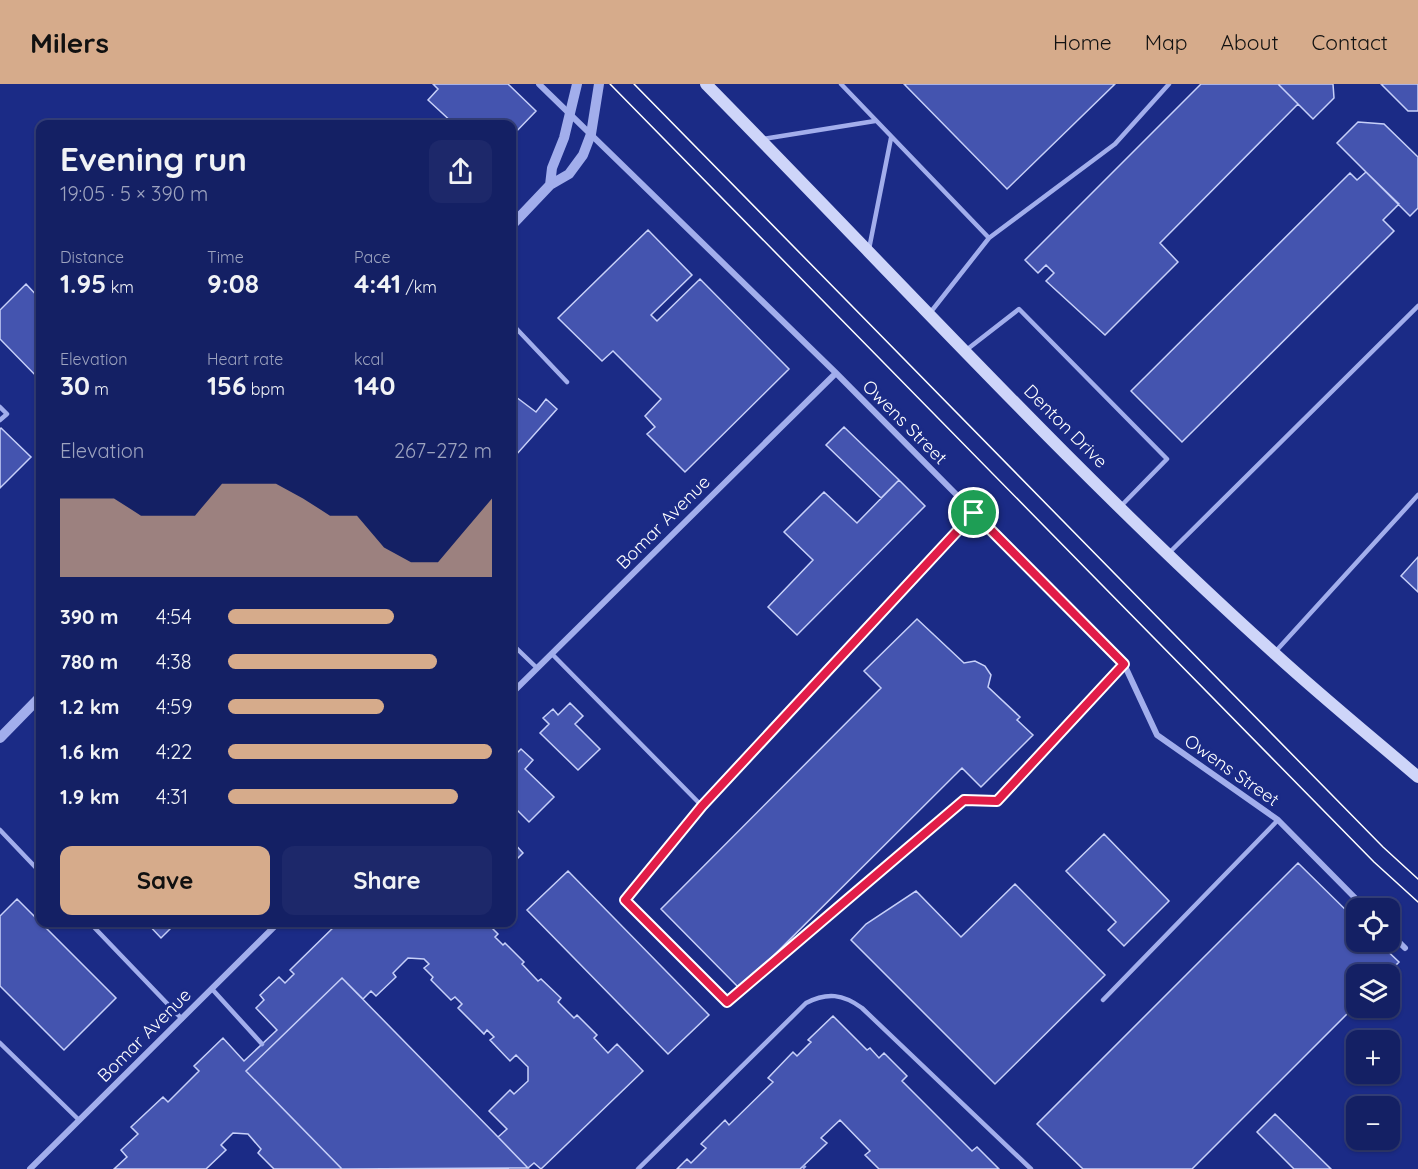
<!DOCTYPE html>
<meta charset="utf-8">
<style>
:root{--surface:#142064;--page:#1d286a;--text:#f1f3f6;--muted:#9da3bf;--line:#333e78;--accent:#d6ab8b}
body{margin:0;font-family:Quicksand,sans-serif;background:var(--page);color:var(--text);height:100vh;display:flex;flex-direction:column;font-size:22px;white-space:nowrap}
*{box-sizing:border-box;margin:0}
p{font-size:20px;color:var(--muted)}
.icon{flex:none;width:33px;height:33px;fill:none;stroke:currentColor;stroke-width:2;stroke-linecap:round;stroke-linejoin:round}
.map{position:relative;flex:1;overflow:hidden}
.drawer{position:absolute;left:36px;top:36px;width:480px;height:807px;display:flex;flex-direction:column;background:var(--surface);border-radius:12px;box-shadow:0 2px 4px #0004,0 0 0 2px var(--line)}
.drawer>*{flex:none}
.tools{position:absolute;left:1346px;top:814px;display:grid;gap:12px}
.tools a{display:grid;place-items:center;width:54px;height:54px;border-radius:12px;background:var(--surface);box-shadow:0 2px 4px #0004,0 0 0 2px var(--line);font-size:30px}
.pin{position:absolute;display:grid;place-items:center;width:51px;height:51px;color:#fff;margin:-26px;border:3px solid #fff;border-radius:50%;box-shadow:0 2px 6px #0007}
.round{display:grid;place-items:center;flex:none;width:63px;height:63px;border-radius:12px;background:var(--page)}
.overview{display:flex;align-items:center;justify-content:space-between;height:102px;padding:0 24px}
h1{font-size:33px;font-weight:800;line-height:45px}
.metrics{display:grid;grid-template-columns:repeat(3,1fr);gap:9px;height:102px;padding:6px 24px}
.metrics div{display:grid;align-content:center}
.metrics b{font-size:26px;font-weight:800}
.metrics small{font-size:16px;font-weight:400}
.metrics p{font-size:16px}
.chart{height:168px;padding:12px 24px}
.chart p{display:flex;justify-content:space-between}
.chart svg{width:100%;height:108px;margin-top:6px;fill:var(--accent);opacity:.7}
.action{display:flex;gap:12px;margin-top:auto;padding:12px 24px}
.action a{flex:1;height:69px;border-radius:12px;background:var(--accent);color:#111;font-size:24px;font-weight:800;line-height:69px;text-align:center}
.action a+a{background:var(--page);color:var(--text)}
ul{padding:0 24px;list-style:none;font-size:20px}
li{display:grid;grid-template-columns:96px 72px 1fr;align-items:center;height:45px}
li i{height:15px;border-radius:8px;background:var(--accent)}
header{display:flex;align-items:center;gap:36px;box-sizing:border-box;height:84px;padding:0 30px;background:var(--accent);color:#111}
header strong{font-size:28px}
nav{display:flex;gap:33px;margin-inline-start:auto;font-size:21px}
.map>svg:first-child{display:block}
.building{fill:#4454af;stroke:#c7d0f9;stroke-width:1.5}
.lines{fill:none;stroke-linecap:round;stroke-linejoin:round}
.path{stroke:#a2aeec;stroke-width:4;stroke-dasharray:3 4.5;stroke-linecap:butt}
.service{stroke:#a2aeec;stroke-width:4.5}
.minor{stroke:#a2aeec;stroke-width:6}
.tertiary{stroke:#a2aeec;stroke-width:10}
.secondary{stroke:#ced5f9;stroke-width:12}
.tram{stroke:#fff;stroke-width:1.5}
.route-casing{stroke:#fff;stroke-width:12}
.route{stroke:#e11d48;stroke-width:8}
.labels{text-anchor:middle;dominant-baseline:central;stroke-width:6;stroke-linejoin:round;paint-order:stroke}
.street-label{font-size:18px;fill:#fff;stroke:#1b2b86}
</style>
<header>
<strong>Milers</strong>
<nav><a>Home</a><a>Map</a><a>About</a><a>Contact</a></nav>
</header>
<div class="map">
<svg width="1418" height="1085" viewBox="0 0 1418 1085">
<rect width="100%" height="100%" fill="#1b2b86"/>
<!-- building -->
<path class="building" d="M433 0H508L536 27 512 52V40H454L428 16 438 5Z
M904 0H1115L1007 105Z
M1201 0H1278L1298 20 1160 159 1178 178 1105 251 1046 197 1054 189 1046 181 1038 189 1025 176Z
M1278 0H1333L1334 14 1313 35Z
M1381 0H1418V27H1408Z
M1358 38 1384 40 1418 73V124L1410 132 1337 59Z
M1366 88 1399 120 1383 136 1394 147 1182 358 1131 307 1350 89 1357 96Z
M648 146 692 191 651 231 657 237 700 195 789 285 685 388 647 350 655 343 645 332 661 315 613 267 602 277 558 234Z
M26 200 40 215V296L0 255V226Z
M512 310 536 328 546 315 557 325 516 371 512 367Z
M844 343 899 396 881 414 826 361Z
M1 344 31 373 0 404V345Z
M899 396 925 422 797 551 768 523 813 476 784 448 824 408 857 439Z
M1418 473V508L1401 492Z
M917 535 964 579 975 577 985 582 991 591 988 603 1020 633 1017 636 1033 651 981 703 962 684 740 905 661 825 881 604 864 587Z
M570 619 583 632 575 640 600 665 578 686 540 649 549 640 543 634 553 625 558 631Z
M521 665 533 676 525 685 554 713 529 738 512 721V674Z
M1104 750 1169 817 1124 862 1108 846 1116 838 1066 787Z
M512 757 523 769 512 780Z
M1298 779 1356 836V858H1378L1399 878 1386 891H1356V921L1192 1085H1083L1037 1040Z
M568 787 709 931 668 970 527 826Z
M1015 800 1105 891 995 1000 851 856 866 840 916 807 961 853Z
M17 815 116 914 64 966 0 902V832Z
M146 838H177L161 854Z
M339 838H481L485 843 488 840 498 850 495 853 503 861 505 859 524 878 522 880 538 897 541 895 561 914 558 918 574 934 577 931 597 951 594 954 608 969 617 960 643 987 541 1085 534 1079 528 1084 498 1053 507 1045 489 1027 510 1006 514 1010 528 997V983L516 971 510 977 490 956 494 953 487 946 484 950 458 924 462 920 455 913 451 916 431 896 433 893 424 884 429 880 424 875 408 874 393 889 396 893 376 912 371 907 363 915 342 894 246 987 342 1085H274L258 1069 261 1065 248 1050 233 1049 221 1061 226 1066 206 1085H114L127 1073 121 1066 138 1050 131 1043 163 1013 168 1018 199 987 194 982 223 954 244 977 277 946 256 924 264 916 260 911 279 893 285 899 294 890 290 886Z
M342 894 498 1053 528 1084 342 1085 246 987Z
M833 932 867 966 870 964 879 974 884 969 907 992 902 997 972 1067 977 1063 999 1085H879L865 1071 870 1067 840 1036 821 1054 827 1059 800 1085H677L687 1075 691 1079 706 1064 701 1060 725 1036 729 1041 773 998 768 994 793 968 797 972 811 958 808 956Z
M1275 1030 1331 1085H1294L1257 1048Z"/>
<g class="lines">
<!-- path -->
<path class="path" d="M803 1082 806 1085"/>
<!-- service -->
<path class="service" d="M841 0 989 154
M763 55 875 37
M869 165 891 54
M930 229 989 154 1115 60 1169 0
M512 240 567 298
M965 267 1019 225 1167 375 1121 422
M0 323 7 330 0 336
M1169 469 1418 222
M512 560 537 584
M1276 567 1418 411
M552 570 702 722 974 429
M702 722 625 816 727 918 964 716 997 717 1124 580
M0 746 40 788
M89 838 182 935
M212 905 262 960
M1103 916 1278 736
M0 959 79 1036
M638 1085 806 919C827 908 843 910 862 924L1031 1085"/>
<!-- minor -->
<path class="minor" d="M539 0 836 289 1124 580 1157 651 1278 736 1366 825
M512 609 836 289
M1389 848 1405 864
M30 1085 279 838"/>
<!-- tertiary -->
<path class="tertiary" d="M550 101 552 84 564 54 577 0
M512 141 550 101 569 90 583 71 591 50 599 0
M0 654 40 613"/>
<!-- secondary -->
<path class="secondary" d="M706 0C894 191 1075 390 1274 569 1321 612 1370 652 1418 693"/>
<!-- tram -->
<path class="tram" d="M610 0 1374 778 1418 818
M634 0 1383 763 1418 795"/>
</g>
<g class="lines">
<defs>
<path id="route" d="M974 429 1124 580 997 717 964 716 727 918 625 816 702 722Z"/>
</defs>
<!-- route casing -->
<use href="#route" class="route-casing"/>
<!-- route -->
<use href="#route" class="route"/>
</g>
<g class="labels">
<!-- street labels -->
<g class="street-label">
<text transform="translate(905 338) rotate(45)">Owens Street</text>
<text transform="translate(1066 342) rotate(45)">Denton Drive</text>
<text transform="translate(663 438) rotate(-45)">Bomar Avenue</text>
<text transform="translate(1232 686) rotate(35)">Owens Street</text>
<text transform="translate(144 951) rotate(-45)">Bomar Avenue</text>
</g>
</g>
</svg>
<div class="tools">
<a><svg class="icon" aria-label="locate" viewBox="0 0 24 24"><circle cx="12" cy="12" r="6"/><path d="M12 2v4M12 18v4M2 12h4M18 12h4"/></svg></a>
<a><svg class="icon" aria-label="layers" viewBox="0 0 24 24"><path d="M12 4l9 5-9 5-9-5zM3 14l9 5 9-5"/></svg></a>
<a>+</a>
<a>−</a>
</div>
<div class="pin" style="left:974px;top:429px;background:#1e9e55"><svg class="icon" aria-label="arrive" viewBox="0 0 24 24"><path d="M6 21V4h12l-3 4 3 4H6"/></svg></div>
<section class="drawer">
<div class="overview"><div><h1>Evening run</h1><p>19:05 · 5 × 390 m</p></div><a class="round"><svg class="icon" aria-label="share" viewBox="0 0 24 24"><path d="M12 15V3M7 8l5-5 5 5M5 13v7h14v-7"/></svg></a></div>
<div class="metrics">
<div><p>Distance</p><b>1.95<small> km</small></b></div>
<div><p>Time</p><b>9:08</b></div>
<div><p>Pace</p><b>4:41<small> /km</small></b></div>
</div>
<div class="metrics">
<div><p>Elevation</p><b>30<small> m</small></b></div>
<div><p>Heart rate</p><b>156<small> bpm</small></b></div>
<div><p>kcal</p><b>140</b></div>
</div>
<div class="chart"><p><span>Elevation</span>267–272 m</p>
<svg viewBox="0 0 160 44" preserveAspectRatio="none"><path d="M0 44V12L10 12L20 12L30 19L40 19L50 19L60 6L70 6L80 6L90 12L100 19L110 19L120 32L130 38L140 38L150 25L160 12V44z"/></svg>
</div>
<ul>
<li><b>390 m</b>4:54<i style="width:63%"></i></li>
<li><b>780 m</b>4:38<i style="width:79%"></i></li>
<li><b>1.2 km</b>4:59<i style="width:59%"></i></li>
<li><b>1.6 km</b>4:22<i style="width:100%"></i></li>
<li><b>1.9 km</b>4:31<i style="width:87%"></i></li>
</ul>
<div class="action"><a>Save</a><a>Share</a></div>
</section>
</div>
